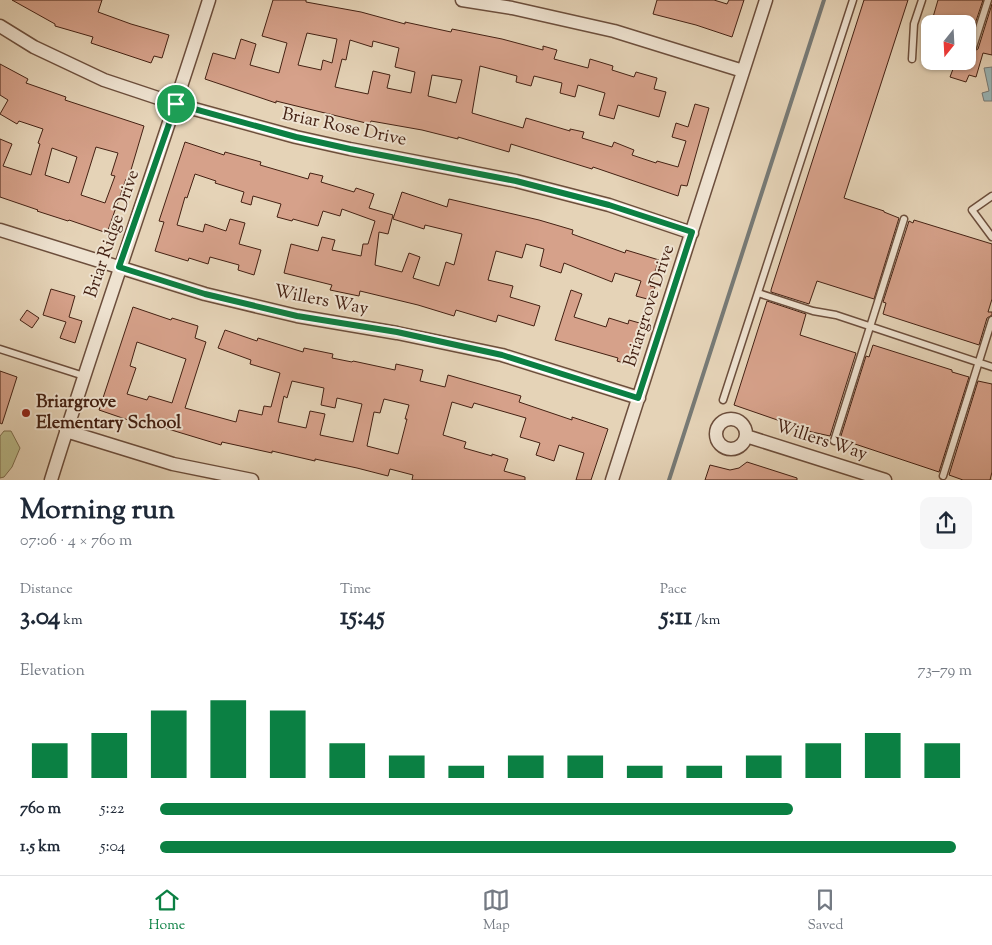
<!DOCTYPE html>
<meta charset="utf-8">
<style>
:root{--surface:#fff;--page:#f6f6f7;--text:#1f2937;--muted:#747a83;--line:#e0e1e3;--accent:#0b8043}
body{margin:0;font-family:"Sorts Mill Goudy",serif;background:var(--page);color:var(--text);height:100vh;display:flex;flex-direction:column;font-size:19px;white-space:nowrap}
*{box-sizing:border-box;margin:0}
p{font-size:16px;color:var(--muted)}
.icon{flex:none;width:28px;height:28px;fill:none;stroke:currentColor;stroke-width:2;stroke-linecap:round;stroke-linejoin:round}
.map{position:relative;height:480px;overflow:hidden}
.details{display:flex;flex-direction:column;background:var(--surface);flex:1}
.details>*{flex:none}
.needle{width:32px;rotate:198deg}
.tools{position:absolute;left:921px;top:15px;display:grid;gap:10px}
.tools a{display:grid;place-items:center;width:55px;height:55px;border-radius:10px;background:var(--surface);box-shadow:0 1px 4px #0004;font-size:25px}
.pin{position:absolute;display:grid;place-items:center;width:42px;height:42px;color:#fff;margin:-21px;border:2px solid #fff;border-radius:50%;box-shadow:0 1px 5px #0007}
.round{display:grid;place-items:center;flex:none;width:52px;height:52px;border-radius:10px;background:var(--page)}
.head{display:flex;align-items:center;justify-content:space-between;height:85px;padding:0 20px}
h1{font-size:28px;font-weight:800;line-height:38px}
.metrics{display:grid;grid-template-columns:repeat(3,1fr);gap:8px;height:85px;padding:5px 20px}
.metrics div{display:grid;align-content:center}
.metrics b{font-size:25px;font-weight:800}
.metrics small{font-size:14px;font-weight:400}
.metrics p{font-size:14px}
.chart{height:140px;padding:10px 20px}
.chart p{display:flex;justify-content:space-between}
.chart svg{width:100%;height:90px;margin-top:5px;stroke:var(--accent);stroke-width:6}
ul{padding:0 20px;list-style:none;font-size:16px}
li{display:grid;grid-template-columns:80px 60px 1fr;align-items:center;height:38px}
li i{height:12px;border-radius:6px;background:var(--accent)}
.dock{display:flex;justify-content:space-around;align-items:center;height:70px;border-top:1px solid var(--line);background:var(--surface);font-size:14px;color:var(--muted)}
.dock a{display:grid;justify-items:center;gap:2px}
.dock .selected{color:var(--accent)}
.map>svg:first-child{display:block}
.green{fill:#babb8b;stroke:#7f6e4f}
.water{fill:#99b6b8;stroke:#777a76}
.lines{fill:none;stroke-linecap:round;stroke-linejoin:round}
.stream{stroke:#777a76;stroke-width:4}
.building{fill:#d6a18a;stroke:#442113;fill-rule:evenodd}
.lane-casing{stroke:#6c4e3c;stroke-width:9}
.street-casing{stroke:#6c4e3c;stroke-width:15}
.lane{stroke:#eee2d0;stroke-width:6}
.street{stroke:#eee2d0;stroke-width:12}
.route-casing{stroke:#fff;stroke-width:10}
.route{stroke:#0b8043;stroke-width:6}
.poi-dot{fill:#8f2418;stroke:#eee2d0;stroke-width:2}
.labels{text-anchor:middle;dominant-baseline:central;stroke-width:4;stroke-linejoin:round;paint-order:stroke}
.street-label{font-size:18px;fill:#442113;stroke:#eee2d0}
.poi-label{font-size:18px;font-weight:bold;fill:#442113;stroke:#eee2d0;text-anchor:start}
</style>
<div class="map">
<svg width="992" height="480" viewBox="0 0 992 480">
<rect width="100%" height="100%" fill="#e5d3b7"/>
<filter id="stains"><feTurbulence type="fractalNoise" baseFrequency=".004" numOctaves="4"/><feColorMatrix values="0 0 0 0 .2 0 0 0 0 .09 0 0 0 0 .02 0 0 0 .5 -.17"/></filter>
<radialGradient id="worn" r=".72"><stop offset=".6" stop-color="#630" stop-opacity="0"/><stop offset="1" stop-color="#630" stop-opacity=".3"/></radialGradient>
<!-- green -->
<path class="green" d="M4 431H11L20 448 12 467 4 477 0 478V436Z"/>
<!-- water -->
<path class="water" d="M992 67V101H984L982 93 989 91 984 68Z"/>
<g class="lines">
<!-- stream -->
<path class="stream" d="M669 480 824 0"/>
</g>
<!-- building -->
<path class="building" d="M12 0H102L98 12 131 24 169 35 162 58 154 56 151 63 91 43 93 37 55 26V24Z
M273 0H306V2L361 12 405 24V22L451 32 452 29 502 39 543 50V46L557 50 554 59 588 68 590 59 613 66 612 70 634 77 636 72 657 78 654 89 666 92 659 117 618 105 614 119 599 115 605 93 578 85 575 97 560 93 562 83 534 76 531 86 516 82 517 76 480 66 472 113 523 128 526 118 570 131V129L584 132 582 138 612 147 614 142 634 150 632 155 656 163 657 161 678 167 686 141 672 137 676 123 688 127 695 104 709 108 687 186 681 185 678 196 593 167 592 169 511 144 509 152 458 137V139L422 130 371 121 370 124 276 101V103L205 79 213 53 235 59 241 39 256 44 250 65 279 73 287 43 262 36ZM307 33 337 39 332 63 323 60 321 70 298 65ZM350 40 372 47 373 41 399 48 395 67 415 72 411 93 387 88 390 75 373 71 368 94 335 87 342 59 346 60ZM432 75 462 80 456 103 428 96Z
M657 0H714L727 4 729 0H744L732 37 696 25 653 14Z
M864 0H908L844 198 884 211V212L899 218 874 299 817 281 809 304 771 292V290Z
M938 0H983L968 45 969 50 972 52 978 49 992 4V55L983 53 976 77 969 75 966 82 950 77 953 69 936 63V61H968V24H931Z
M0 64 28 79 26 83 66 97 65 100 144 126 128 180 126 179 107 233 69 220 68 221 37 211 38 210 0 197V139L12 144 3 166 31 175 40 144 38 143 43 129 19 121 17 124 0 114 8 100 0 95ZM96 147 118 153 111 175 115 176 105 203 81 195ZM52 148 77 157 69 183 45 175Z
M185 142 224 155 225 152 261 162 260 165 308 179 310 173 323 176 321 182 354 192 356 188 374 194 369 208 393 215 388 234 379 232 375 265 402 272 409 253 420 257 413 278 439 286 446 262 454 265 462 234 425 225 424 229 393 219 402 192 447 207 449 199 539 220 573 230 572 234 625 253 626 250 659 260 650 286 655 287 651 300 636 296 641 281 615 273 612 282 564 263 561 273 540 266 544 249 526 244 522 258 496 251 488 280 513 286 510 297 540 306 534 326 498 315 496 322 456 310 454 316 418 305 360 291 359 296 330 290 332 285 284 273 291 244 318 251 322 237 335 240 332 250 361 256 363 244H368L375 221 342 209 340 216 323 211 318 226 293 219 292 221 277 217 281 204 253 196 251 205 241 202 244 192 215 183 216 181 195 174 187 198 185 197 177 225 203 232 205 224 226 231 230 219 245 223 239 244 261 250 254 275 238 270 239 265 210 257 208 264 189 258 188 261 155 251 164 222 159 221Z
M914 220 992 244V299L988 312H992V315L987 318 979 345 883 314 886 303 883 302 909 221 913 223Z
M51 289 75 296 69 317 82 321 75 343 60 338 66 322 43 315Z
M571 290 582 294 574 317 606 327 609 318 628 324 629 320 643 324 630 365 617 361 618 358 555 340Z
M767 301 806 314 800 335 856 353 830 436 812 432 734 405Z
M133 307 171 320 172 318 198 326 195 338 206 342 185 408 236 422 239 410 262 415 264 406 271 407 280 373 250 364 251 360 218 348 225 330 257 341 258 338 303 352 304 348 333 354 332 358 352 362 353 361 395 370 396 364 423 370 420 381 445 387 448 375 521 396 519 402 572 420V417L608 429 591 480H576L584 453 559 445 554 461 536 455 540 443 520 437 526 418 474 403 472 408 452 402 443 435 466 442 464 448 492 456V454L508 459 504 471 525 477V480H412L413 475 390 469 388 476 357 468 315 459V461L272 451V453L222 442 221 445 135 419 134 422 99 410ZM137 342 186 359 172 403 149 396 147 400 127 394 136 368 130 366ZM292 381 324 388 321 405 335 408 337 398 362 404 353 442 320 435 325 414 310 411 306 428 278 422 284 396 287 398ZM384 399 409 405 405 419H407L398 454 367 446 374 412 380 413Z
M27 310 39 318 32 328 20 320Z
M873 345 952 370V372L969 377 939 472 840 439 866 356 869 357Z
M0 371 17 377 2 424 0 423Z
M978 381 992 384V472L990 480H963L949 475Z
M747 462 797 478V480H705L710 465 730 470 739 468Z"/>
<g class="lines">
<defs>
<path id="lane" d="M973 47 988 0
M912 59 914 24 922 0
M992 196 972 210 992 237
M758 293 813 311 836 315 992 367
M0 349 84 376
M723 400 853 0
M834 441 904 219
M943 476 992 320"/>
<path id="street" d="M462 0 512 8 614 31 743 71
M0 26 34 47 104 80 176 104 296 137 350 149 516 181 609 205 692 233
M0 230 205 294 297 316 397 333 502 355 639 398
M716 434a15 15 0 1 1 30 0a15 15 0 1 1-30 0Z
M66 431 173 464 252 480
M746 436 885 480
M51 480C101 319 158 161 209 0
M612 480 766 0"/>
</defs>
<!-- lane casing -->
<use href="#lane" class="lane-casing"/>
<!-- street casing -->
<use href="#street" class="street-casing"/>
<!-- lane -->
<use href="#lane" class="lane"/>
<!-- street -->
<use href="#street" class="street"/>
</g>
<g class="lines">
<defs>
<path id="route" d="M176 104 296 137 350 149 516 181 609 205 692 232 638 398 502 355 397 332 297 316 205 294 119 267Z"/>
</defs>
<!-- route casing -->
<use href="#route" class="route-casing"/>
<!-- route -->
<use href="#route" class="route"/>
</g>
<!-- markers -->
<circle class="poi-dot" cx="26" cy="413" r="5"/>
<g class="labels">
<!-- street labels -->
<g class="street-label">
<text transform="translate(344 128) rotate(12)">Briar Rose Drive</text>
<text transform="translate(113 234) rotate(-71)">Briar Ridge Drive</text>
<text transform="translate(321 301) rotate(11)">Willers Way</text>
<text transform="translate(650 306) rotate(-72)">Briargrove Drive</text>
<text transform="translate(821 441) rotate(18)">Willers Way</text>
</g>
<!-- poi labels -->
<g class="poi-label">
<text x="36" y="403">Briargrove<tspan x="36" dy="21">Elementary School</tspan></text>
</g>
</g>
<rect width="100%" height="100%" filter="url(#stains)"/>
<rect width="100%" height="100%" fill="url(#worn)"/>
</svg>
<div class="tools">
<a><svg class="needle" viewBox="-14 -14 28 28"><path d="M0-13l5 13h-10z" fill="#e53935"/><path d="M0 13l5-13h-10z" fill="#747a83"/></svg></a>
</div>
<div class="pin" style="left:176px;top:104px;background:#1e9e55"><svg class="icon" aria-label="arrive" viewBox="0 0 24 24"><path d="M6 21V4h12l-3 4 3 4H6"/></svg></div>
</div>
<section class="details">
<div class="head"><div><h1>Morning run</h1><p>07:06 · 4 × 760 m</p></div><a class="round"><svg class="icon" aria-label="share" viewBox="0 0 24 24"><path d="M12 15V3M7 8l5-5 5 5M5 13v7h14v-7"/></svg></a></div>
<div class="metrics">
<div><p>Distance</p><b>3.04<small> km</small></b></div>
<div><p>Time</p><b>15:45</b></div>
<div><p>Pace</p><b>5:11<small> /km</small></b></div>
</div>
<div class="chart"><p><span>Elevation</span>73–79 m</p>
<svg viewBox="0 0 160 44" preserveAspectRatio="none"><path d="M5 44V27M15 44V22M25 44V11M35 44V6M45 44V11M55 44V27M65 44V33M75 44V38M85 44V33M95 44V33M105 44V38M115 44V38M125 44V33M135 44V27M145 44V22M155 44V27"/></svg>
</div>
<ul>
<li><b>760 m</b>5:22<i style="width:78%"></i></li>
<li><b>1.5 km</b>5:04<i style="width:98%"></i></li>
</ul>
</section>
<nav class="dock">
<a class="selected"><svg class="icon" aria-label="home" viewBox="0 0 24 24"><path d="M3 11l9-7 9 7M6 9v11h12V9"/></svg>Home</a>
<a><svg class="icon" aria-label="map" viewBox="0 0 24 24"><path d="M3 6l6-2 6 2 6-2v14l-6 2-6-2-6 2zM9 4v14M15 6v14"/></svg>Map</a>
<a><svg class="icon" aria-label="saved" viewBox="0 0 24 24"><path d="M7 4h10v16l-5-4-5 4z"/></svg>Saved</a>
</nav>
